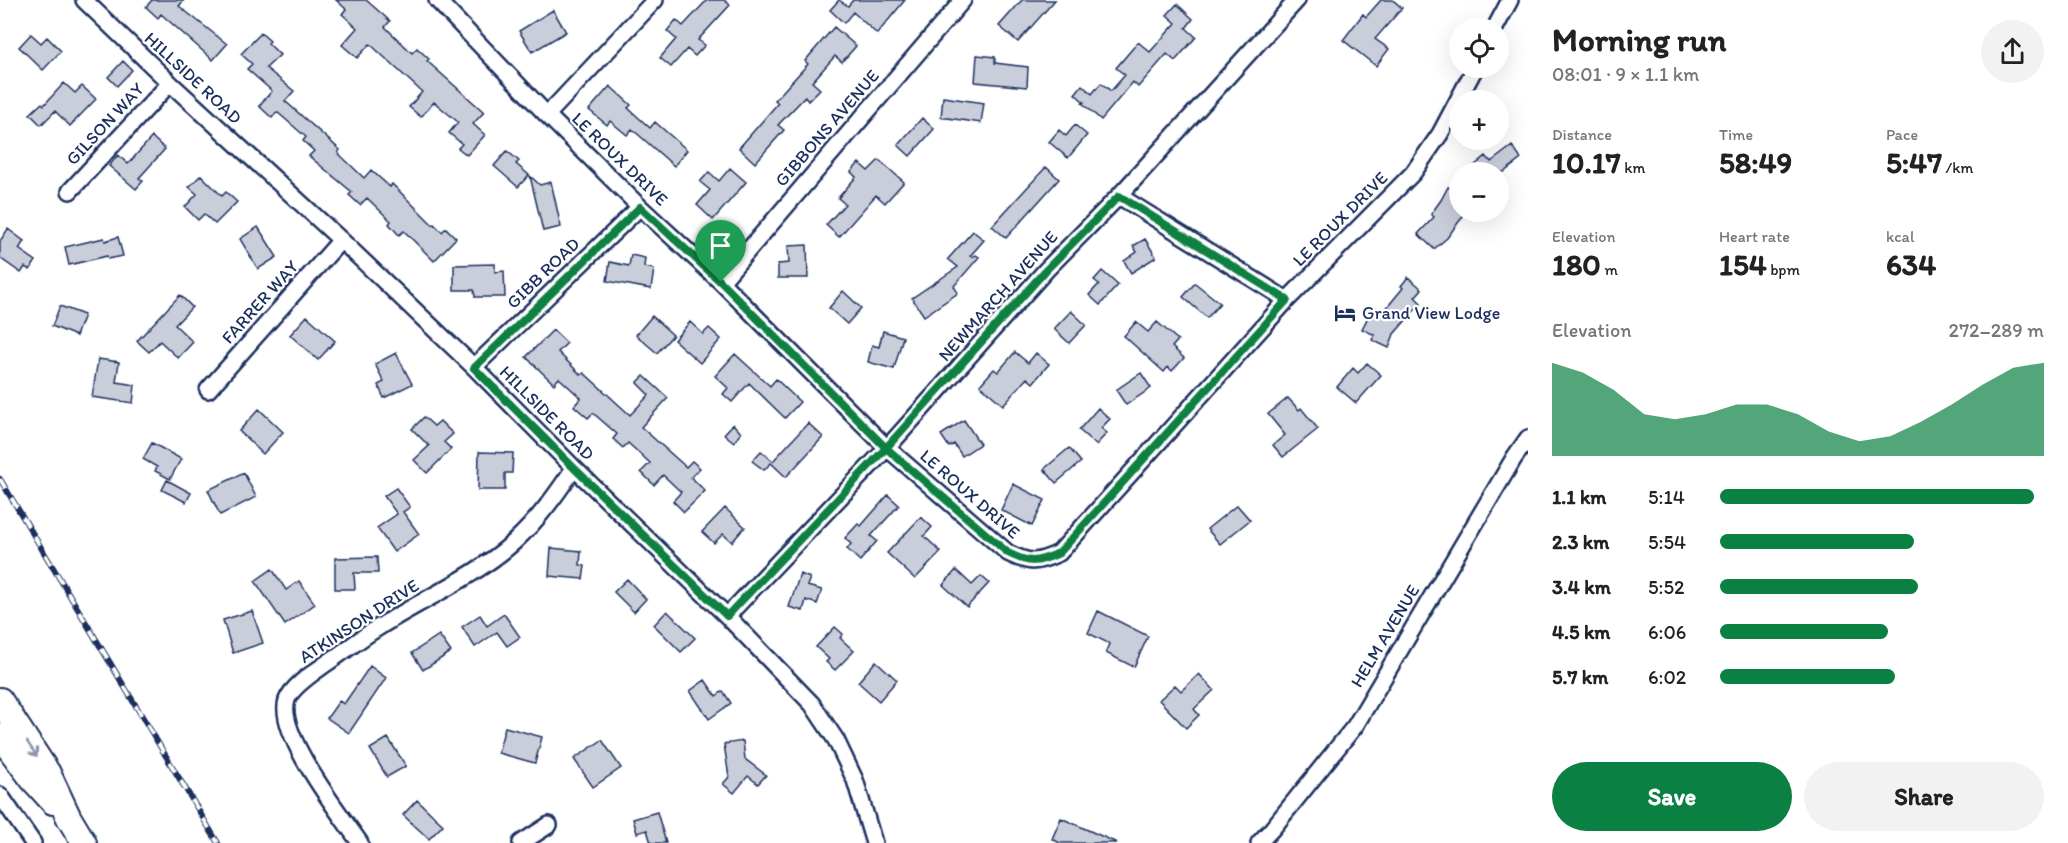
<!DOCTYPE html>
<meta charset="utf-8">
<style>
:root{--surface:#fff;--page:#f2f2f2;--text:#222;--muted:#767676;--accent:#0b8043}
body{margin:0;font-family:Itim,sans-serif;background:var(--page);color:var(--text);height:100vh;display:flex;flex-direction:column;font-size:22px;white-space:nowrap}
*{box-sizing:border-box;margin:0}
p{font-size:20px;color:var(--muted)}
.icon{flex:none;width:33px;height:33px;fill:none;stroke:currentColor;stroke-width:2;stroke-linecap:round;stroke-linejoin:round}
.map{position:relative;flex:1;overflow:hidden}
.sheet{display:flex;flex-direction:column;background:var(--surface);width:540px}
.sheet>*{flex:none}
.controls{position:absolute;left:1449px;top:18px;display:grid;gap:12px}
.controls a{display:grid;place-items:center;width:60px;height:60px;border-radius:50%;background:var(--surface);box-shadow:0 6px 24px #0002;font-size:30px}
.pin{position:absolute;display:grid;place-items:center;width:51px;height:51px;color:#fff;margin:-62px -26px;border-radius:50% 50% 50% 0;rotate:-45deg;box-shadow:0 0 6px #0007}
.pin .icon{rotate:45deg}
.round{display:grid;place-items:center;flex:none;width:63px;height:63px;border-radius:32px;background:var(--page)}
.head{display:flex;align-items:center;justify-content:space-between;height:102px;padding:0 24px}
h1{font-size:33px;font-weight:800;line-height:45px}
.metrics{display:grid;grid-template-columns:repeat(3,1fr);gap:9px;height:102px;padding:6px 24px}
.metrics div{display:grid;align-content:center}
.metrics b{font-size:30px;font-weight:800}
.metrics small{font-size:16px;font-weight:400}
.metrics p{font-size:16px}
.chart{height:168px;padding:12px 24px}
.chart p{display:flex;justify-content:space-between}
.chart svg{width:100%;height:108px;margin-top:6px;fill:var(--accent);opacity:.7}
.action{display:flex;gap:12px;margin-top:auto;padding:12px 24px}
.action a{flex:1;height:69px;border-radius:36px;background:var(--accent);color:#fff;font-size:24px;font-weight:800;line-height:69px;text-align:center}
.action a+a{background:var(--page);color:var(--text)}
ul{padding:0 24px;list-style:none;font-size:20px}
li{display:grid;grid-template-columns:96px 72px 1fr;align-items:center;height:45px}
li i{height:15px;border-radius:8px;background:var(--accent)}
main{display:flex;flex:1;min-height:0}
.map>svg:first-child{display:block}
.building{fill:#caceda;stroke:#1b2f5e;stroke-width:1.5}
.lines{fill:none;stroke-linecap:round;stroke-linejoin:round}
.street-casing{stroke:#1b2f5e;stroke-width:20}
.primary-casing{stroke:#1b2f5e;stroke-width:28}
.street{stroke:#fff;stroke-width:15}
.primary{stroke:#fff;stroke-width:24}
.rail-casing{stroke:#1b2f5e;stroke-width:6}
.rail{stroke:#fff;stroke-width:4;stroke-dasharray:11;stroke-linecap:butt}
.oneway{stroke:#8d97ae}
.route-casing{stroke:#fff;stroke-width:12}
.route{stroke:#0b8043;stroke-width:8}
.labels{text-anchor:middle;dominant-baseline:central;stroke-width:4.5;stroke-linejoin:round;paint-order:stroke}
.street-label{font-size:18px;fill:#1b2f5e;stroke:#fff}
.poi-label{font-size:18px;fill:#1b2f5e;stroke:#fff;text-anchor:start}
</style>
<main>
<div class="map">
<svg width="1528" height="843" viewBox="0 0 1528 843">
<rect width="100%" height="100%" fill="#fff"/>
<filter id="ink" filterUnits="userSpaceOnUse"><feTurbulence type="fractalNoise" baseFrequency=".0167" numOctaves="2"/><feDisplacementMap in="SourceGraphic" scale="12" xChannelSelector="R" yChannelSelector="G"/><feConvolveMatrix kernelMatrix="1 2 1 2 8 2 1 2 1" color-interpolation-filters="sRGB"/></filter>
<g filter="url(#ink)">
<!-- building -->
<path class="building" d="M152 0H184L179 6 227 44 213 60 161 14 158 18 146 7Z
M336 0H366L390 21 385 27 412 53 417 48 429 59 427 61 484 112 473 124 485 135 467 155 458 148 462 144 449 133 458 122 434 102 421 117 409 107 422 92 370 44 357 58 342 45 357 28 342 14 346 9Z
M707 0H724L730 5 698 40 705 45 695 56 687 49 671 67 660 58 676 39 667 31 676 20 683 26Z
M839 0 848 6 853 0H905L877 34 853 12 844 23 830 10Z
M1022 0H1055L1018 42 999 26Z
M1381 0H1393L1402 8 1375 39 1389 49 1376 66 1343 40 1363 14 1366 17Z
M1177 4 1193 19 1186 28 1196 37 1175 61 1167 54 1138 87 1133 82 1101 120 1082 103 1084 102 1075 94 1082 85 1092 94 1101 83 1111 91 1125 75 1116 68 1138 42 1150 52 1176 23 1167 15Z
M553 10 566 32 532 52 519 31Z
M834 27 856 46 842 62 835 56 812 82 820 89 808 101 805 97 778 125 784 130 755 163 739 148 778 103 775 100 808 64 805 61Z
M261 33 270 41 268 43 280 55 266 68 294 91 285 101 340 150 338 153 364 178 371 170 390 187 392 184 433 225 434 224 442 232 446 228 456 238 434 261 404 231 399 235 389 224 391 221 367 198 360 205 349 195 352 192 309 156 314 151 303 141 306 137 277 112 272 118 259 106 272 91 247 69 252 64 241 54Z
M31 34 41 43 47 37 61 51 43 70 19 47Z
M977 55 995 57V63L1028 67 1027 87 975 82Z
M123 61 132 70 117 86 108 77Z
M64 83 75 93 82 86 96 99 70 126 55 111 41 125 30 114 42 103 44 105Z
M610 86 631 105 628 108 650 128 655 122 687 150 674 166 632 129 627 135 610 121 607 125 589 110Z
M943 97 984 103 981 123 941 117Z
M922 118 934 129 910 156 898 145Z
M1075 125 1087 135 1068 158 1049 142 1059 130 1066 136Z
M152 137 165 149 139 178 143 181 136 189 109 166 118 155 128 164Z
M1512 146 1521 159 1504 172H1479L1480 171 1475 165 1486 156 1491 162Z
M507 151 519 161 516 164 529 175 518 187 494 166Z
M879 160 904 182 885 203 876 195 839 237 826 225 845 204 838 198 856 177 851 172 859 163 868 171Z
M1046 167 1059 179 1006 238 992 226Z
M730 168 746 182 713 220 697 205 710 190 700 182 709 172 719 181Z
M201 175 222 196 226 192 237 202 215 224 204 214 198 220 185 207 197 194 189 187Z
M530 176 540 185 551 182 561 227 543 231Z
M1448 187 1460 192V212H1466L1447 238 1434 249 1418 234 1434 217 1431 214 1441 200Z
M258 227 277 257 258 269 240 239Z
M8 229 24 241 19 249 36 261 30 270 25 267 21 273 0 258V241Z
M973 231 984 240 970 256 972 257 976 255 979 257 954 286 958 293 924 316 912 298 958 267 948 259Z
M118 237 123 256 108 259 107 256 69 265 65 247 104 238 105 241Z
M1145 239 1156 257 1131 273 1124 261 1137 252 1133 246Z
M807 245 808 278H778V264L789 263 788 246Z
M631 255 645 258 644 267 654 269 651 289 607 281 610 262 629 266Z
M495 264V272L504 271 505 297H475L474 290H454V265Z
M1102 271 1118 285 1100 305 1089 295 1099 284 1094 280Z
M1408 277 1422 289 1415 297 1421 303 1394 334 1389 348 1372 340 1375 335 1362 329 1373 307 1384 311 1403 288 1401 286Z
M1195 283 1220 303 1207 318 1183 297Z
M843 291 861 308 847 324 829 308Z
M180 295 192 307 175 325 193 342 178 358 160 341 149 352 137 341Z
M60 306 84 315 76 336 52 326Z
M1071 311 1086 325 1069 343 1054 329Z
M307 316 335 341 318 360 290 335Z
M652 316 673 335 657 353 636 335Z
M690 322 703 334 709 328 721 339 700 363 674 340Z
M1136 322 1148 332 1157 322 1178 340 1172 347 1184 358 1172 371 1168 367 1164 372 1124 336Z
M553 330 567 343 558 352 581 375 584 373 630 415 649 395 637 383 644 376 668 398 641 427 686 467 692 461 700 468 691 477 705 491 684 512 673 501 681 492 663 475 654 485 641 472 650 463 628 443 623 448 613 439 617 434 593 413 588 418 574 406 581 398 559 378 554 384 526 357Z
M883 331 903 337 894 369 868 362 872 345 879 347Z
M1015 352 1028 363 1036 353 1049 364 1033 383 1027 378 1003 405 980 385 994 369 998 372Z
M396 353 412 384 384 398 378 385 384 382 375 364Z
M735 354 770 386 776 379 800 402 785 418 749 383 732 402 723 394 728 388 715 376Z
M98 359 119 362 116 382 135 385 133 403 92 397Z
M1367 363 1381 375 1356 403 1337 387 1353 368 1358 373Z
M1141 373 1151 388 1126 405 1116 390Z
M1288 398 1299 410 1301 408 1318 429 1283 457 1273 445 1285 435 1268 414Z
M1098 408 1110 419 1101 428 1107 433 1096 445 1079 430Z
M259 409 283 432 263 454 239 431Z
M424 417 434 426 440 421 453 434 444 442 451 449 427 473 414 460 429 446 412 429Z
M964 420 980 444 962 456 954 444 949 447 941 435Z
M808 423 823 437 786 477 771 463 764 470 752 461 761 451 773 461Z
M733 424 741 433 734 442 724 434Z
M152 443 181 459 170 479 155 471 157 467 143 459Z
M1069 448 1081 462 1056 483 1044 469Z
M479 452 513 453 512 473H505V490H478Z
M244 473 256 497 220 515 208 490Z
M167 480 191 493 186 502 162 490Z
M1013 484 1045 500 1032 526 1001 510Z
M396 488 410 507 403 512 419 534 394 552 377 528 397 514 384 496Z
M888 495 899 505 871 536 877 541 860 561 847 549 851 544 845 538 858 524 861 526Z
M1237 505 1250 520 1220 544 1207 529Z
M725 508 745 527 732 542 723 534 714 543 702 532Z
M921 517 932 527 924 536 941 552 915 579 887 553Z
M551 548 581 551 580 565 585 566 583 579 549 576Z
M377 557 378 573H354L355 589H335V558Z
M272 569 286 590 299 581 315 604 285 625 255 581Z
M956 570 972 585 981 576 989 583 967 607 943 585Z
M800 574 810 578 807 586 822 590 817 604 806 600 803 611 789 607Z
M627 579 646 599 634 612 614 592Z
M252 611 263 643 233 653 223 620Z
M667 611 695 638 681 652 654 625Z
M1098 611 1148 636 1134 667 1106 653 1110 644 1088 633Z
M504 614 520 637 507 646 497 632 475 647 462 627 480 615 487 626Z
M835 627 843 634 840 638 854 651 835 670 826 662 829 659 816 647Z
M439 635 451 652 423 670 412 653Z
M876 661 897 680 879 701 858 682Z
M370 666 386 678 349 733 327 718 339 701 344 704Z
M1199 674 1214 690 1194 709 1199 715 1186 728 1159 700 1175 685 1181 691Z
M705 680 716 696 723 691 731 703 709 719 690 691Z
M505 727 542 737 535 763 498 753Z
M388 738 406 766 387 777 370 749Z
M602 740 621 768 593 787 574 759Z
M743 741 745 759 766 775 758 784 748 776 734 793 723 784 729 777 724 744Z
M417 800 443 825 429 839 403 815Z
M657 812 666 843H651L647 830 637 833 633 819Z
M1061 818 1117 843H1060L1052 839Z"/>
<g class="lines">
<defs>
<path id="street" d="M84 0 170 83 341 240 474 367 574 468 727 616 812 704 836 740 855 780 874 843
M437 0 547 115 640 207 721 282 887 448 1008 553C1030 564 1037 563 1059 553L1287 300 1413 173 1440 134 1475 68
M1495 28 1510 0
M547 115 655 0
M70 191 170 83
M1119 196 1287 300
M721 282 963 0
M474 367 640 207
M208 390 341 240
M727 616 887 448 1046 270 1119 196 1297 0
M0 795 33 843
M360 843C341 815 276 733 287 700 292 686 316 671 327 663 345 651 361 638 379 627 423 599 475 577 514 542 538 520 556 495 574 468
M521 843 549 825
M1259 843 1272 829 1355 726 1514 458 1528 438"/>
<path id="primary" d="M0 700 48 773 69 818 84 843
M0 736 33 780 53 802"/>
</defs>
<!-- street casing -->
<use href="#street" class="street-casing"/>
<!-- primary casing -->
<use href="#primary" class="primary-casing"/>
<!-- street -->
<use href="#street" class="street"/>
<!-- primary -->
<use href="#primary" class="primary"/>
<defs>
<path id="rail" d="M0 479 218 843"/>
</defs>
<!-- rail casing -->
<use href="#rail" class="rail-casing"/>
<!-- rail -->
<use href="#rail" class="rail"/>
</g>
<!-- one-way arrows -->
<defs><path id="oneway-shaft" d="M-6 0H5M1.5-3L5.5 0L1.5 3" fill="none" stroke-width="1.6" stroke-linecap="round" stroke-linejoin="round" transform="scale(1.5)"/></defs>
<use class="oneway" href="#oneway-shaft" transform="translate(32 749) rotate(56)"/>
</g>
<g class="lines" filter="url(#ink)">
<defs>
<path id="route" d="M721 282 640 207 474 368 574 468 727 616 886 448 1046 270 1119 196 1287 300 1059 553C1037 563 1030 564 1008 553L886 448 721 282"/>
</defs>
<!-- route casing -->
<use href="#route" class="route-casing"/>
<!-- route -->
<use href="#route" class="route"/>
</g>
<!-- icons -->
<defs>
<symbol id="hotel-bare" viewBox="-9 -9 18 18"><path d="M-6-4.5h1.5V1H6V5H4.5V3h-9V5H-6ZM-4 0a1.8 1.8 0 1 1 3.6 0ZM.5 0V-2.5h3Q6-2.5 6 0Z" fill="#1b2f5e" stroke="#fff" stroke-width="2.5" paint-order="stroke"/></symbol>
</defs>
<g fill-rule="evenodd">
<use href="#hotel-bare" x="1330" y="298" width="30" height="30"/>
</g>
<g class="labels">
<!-- street labels -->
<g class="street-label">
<text transform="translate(193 78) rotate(43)">HILLSIDE ROAD</text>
<text transform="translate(105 124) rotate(-47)">GILSON WAY</text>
<text transform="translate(827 128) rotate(-49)">GIBBONS AVENUE</text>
<text transform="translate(620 159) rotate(44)">LE ROUX DRIVE</text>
<text transform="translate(1340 219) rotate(-45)">LE ROUX DRIVE</text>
<text transform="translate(543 273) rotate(-44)">GIBB ROAD</text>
<text transform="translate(998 296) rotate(-48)">NEWMARCH AVENUE</text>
<text transform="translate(260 302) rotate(-48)">FARRER WAY</text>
<text transform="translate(547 413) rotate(45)">HILLSIDE ROAD</text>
<text transform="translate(970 494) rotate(41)">LE ROUX DRIVE</text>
<text transform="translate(359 621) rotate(-33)">ATKINSON DRIVE</text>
<text transform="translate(1385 636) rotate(-59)">HELM AVENUE</text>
</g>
<!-- poi labels -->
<g class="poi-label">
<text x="1362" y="313">Grand View Lodge</text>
</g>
</g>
</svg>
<div class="controls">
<a><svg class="icon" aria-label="locate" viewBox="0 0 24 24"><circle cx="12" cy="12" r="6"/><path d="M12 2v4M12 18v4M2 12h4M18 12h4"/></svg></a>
<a>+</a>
<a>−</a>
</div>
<div class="pin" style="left:721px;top:282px;background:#1e9e55"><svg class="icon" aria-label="arrive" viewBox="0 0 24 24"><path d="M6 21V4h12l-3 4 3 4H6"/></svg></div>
</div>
<section class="sheet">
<div class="head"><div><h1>Morning run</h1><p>08:01 · 9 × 1.1 km</p></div><a class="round"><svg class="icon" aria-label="share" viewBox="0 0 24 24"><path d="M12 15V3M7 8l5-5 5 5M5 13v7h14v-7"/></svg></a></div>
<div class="metrics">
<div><p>Distance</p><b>10.17<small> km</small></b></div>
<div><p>Time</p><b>58:49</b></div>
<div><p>Pace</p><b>5:47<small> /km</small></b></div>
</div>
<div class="metrics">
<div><p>Elevation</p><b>180<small> m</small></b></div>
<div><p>Heart rate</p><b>154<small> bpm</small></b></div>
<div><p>kcal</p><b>634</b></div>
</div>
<div class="chart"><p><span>Elevation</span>272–289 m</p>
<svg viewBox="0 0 160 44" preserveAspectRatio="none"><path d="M0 44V6L10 10L20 17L30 27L40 29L50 27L60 23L70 23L80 27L90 34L100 38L110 36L120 30L130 23L140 15L150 8L160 6V44z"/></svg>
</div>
<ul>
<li><b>1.1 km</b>5:14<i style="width:97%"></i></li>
<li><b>2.3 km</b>5:54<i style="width:60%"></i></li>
<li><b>3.4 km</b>5:52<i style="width:61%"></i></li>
<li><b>4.5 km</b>6:06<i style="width:52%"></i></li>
<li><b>5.7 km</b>6:02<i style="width:54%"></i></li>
</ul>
<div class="action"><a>Save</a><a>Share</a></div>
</section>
</main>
